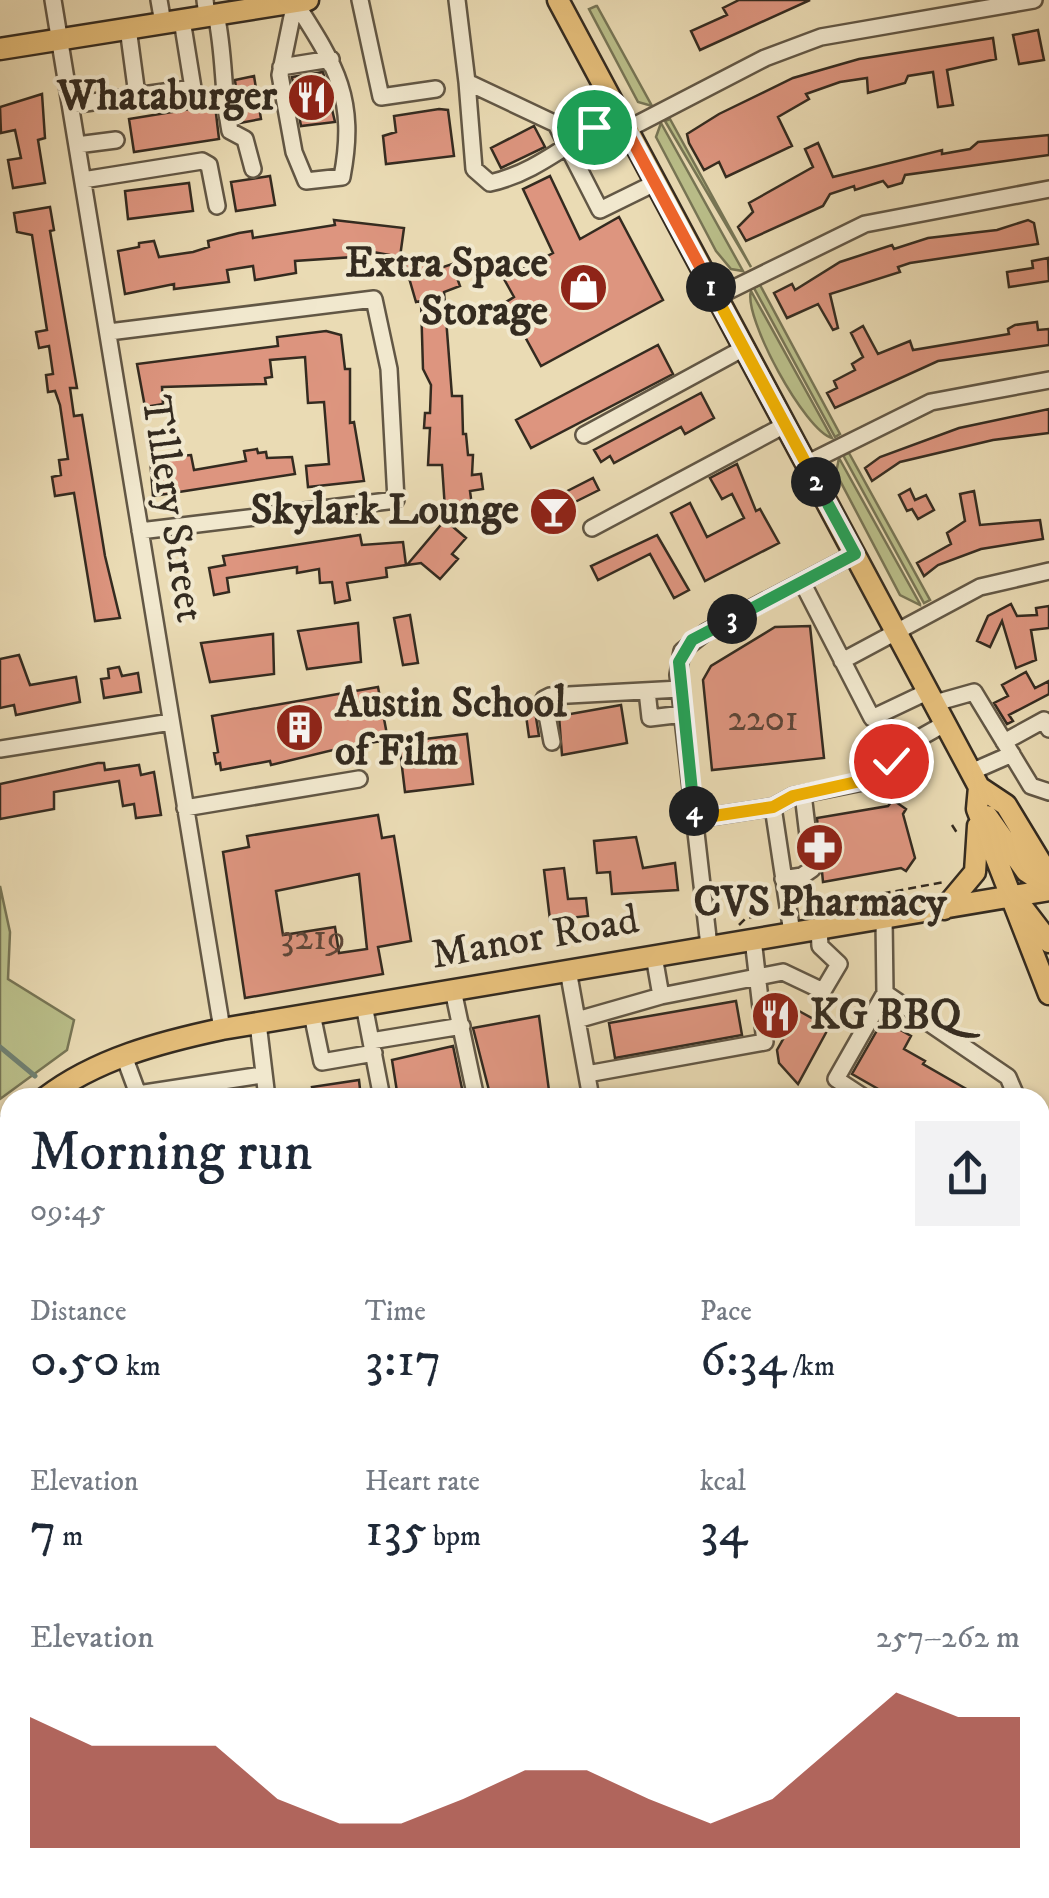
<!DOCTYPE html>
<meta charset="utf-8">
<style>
:root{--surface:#fff;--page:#f2f2f3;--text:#1f2937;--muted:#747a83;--accent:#8f2418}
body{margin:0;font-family:"IM FELL DW Pica",serif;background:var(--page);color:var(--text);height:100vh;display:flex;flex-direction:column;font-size:38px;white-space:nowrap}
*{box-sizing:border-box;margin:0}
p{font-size:32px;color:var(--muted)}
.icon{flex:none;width:55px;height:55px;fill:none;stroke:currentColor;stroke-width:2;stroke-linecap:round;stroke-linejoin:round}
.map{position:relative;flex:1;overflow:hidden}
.panel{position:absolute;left:0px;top:1088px;width:1050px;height:812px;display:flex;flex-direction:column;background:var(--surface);border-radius:30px 30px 0 0;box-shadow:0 2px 8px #0004}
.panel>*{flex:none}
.pin{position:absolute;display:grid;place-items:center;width:85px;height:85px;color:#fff;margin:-42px;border:5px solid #fff;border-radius:50%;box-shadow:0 2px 10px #0007}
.km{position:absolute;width:50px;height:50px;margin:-25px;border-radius:50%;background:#222;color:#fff;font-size:28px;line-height:50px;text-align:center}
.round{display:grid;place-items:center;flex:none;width:105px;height:105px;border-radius:0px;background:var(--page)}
.headline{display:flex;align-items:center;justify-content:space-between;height:170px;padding:0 30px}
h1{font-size:55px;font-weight:600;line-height:75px}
.figures{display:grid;grid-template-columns:repeat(3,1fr);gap:15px;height:170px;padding:10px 30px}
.figures div{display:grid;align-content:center}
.figures b{font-size:50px;font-weight:600}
.figures small{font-size:28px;font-weight:400}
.figures p{font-size:28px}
.chart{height:280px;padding:20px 30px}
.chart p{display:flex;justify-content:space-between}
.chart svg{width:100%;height:180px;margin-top:10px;fill:var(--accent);opacity:.7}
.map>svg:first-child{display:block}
.green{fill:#babf8a;stroke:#777555;stroke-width:2.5}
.water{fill:#98bbaa;stroke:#708173;stroke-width:2.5}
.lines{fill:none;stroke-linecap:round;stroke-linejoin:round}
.stream{stroke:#708173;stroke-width:5}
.building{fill:#dd957f;stroke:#342b20;stroke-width:2.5;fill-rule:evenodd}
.minor-casing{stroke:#625745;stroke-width:20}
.major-casing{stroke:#342b20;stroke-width:25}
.path{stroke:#342b20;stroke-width:2.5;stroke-dasharray:8 5;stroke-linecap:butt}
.minor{stroke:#f1e8ce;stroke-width:15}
.major{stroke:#e5be7a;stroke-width:20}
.split-1-casing{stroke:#fff;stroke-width:20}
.split-2-casing{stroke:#fff;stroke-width:20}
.split-3-casing{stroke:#fff;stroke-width:20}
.split-4-casing{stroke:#fff;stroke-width:20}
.split-5-casing{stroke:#fff;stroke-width:20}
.split-1{stroke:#f0652b;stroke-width:12}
.split-2{stroke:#f5b400;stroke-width:12}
.split-3{stroke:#22a559;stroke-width:12}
.split-4{stroke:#22a559;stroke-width:12}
.split-5{stroke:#f5b400;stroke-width:12}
.labels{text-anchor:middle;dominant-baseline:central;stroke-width:8;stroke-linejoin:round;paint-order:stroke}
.number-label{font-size:38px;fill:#5e4638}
.poi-label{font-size:42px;font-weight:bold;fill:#342b20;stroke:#f1e8ce;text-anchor:end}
.street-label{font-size:42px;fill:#342b20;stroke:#f1e8ce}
</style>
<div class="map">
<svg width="1049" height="1898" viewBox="0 0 1049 1898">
<rect width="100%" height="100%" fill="#eadbb4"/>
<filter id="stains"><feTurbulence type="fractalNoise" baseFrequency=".002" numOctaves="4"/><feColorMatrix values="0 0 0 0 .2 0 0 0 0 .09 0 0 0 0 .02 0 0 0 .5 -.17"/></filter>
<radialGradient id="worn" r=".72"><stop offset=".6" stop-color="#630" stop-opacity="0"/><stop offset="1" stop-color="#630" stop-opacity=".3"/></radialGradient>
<!-- green -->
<path class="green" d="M596 6H597L652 106 638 102 589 9Z
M670 119 751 267 665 121Z
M661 123 743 271 731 269 716 251 656 137Z
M760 285 840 434 835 437 754 288Z
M751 291 832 438C805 431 743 317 751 291Z
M849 453 930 600 924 603 843 455Z
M839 458 920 604V605L900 595 836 473Z
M0 886 10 932 8 979 74 1020 67 1050 0 1099Z
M0 1226 10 1231V1749L0 1751Z
M1040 1803 1049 1808V1898H692L689 1890H1040Z"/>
<!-- water -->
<path class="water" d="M10 1419V1631L0 1627V1420Z"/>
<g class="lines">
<!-- stream -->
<path class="stream" d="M0 1047 35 1076"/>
</g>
<!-- building -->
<path class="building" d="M739 0H810L700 50 691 31 727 15 723 8Z
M1038 30 1044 60 1019 64 1013 35Z
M993 38 996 59 947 70 953 105 938 107 933 72 908 76 905 83 868 93 867 78 840 82 806 94 809 99 778 117 792 146 726 177 719 162 704 170 689 143 687 134 719 114 793 78 859 59Z
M323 72 335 122 301 126 292 77Z
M254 76 261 119 240 123 235 80Z
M42 94 45 138 38 140 45 183 13 188 8 160 21 158 15 130 1 133 0 107Z
M215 105 219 139 134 152 129 119Z
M439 109 448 110 454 156 386 164 383 136 396 132 394 116Z
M534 126 545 147 501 168 491 148Z
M1049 135V155L905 175 902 183 888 187 883 181 855 190 854 186 830 194 823 206 746 241 738 227 753 212 749 203 813 167 805 149 818 143 833 177 942 150V154L970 149 978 142Z
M270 176 275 205 236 211 231 182Z
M550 176 580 239 619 217 663 300 541 366 506 302 514 297 504 279 553 253 523 189Z
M189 183 193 211 128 219 125 191Z
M50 207 54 230 50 231 77 388H70L74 416 82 415 105 556 120 618 95 621 74 493 55 496 52 477 61 475 59 460 68 459 60 405 55 391 48 392 46 375 53 374 49 346 39 348 36 332 47 330 32 235 17 232 14 213Z
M334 220 404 228 400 257 352 248 353 257 295 261 296 273 255 280 253 266 227 270 229 282 174 289V284L125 294 118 251 139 247V243L154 241 159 257 193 252 209 247 208 241 239 233 252 231 253 238 335 225Z
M1028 220 1034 223 1038 244 910 263 898 267 900 272 830 294 838 328 833 330 818 304 787 318 774 293 792 284 795 290 840 262 892 245 894 249 928 238 997 230Z
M424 257 429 272 452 264 460 286 444 292 452 396H462L463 434H466L468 455H473L472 475 481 474 483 489 470 491 472 506 445 509 442 465H428L430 428H424L425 413H430L431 385 423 369 421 301 416 302 405 264Z
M1048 258 1049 281 1009 287 1007 272 1033 268 1032 261Z
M1037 322 1038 330 1049 329V345L938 361 835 408 827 393 837 388 834 381 855 370 852 364 863 357 851 333 863 326 878 354 910 341 913 350 1009 334 1008 329 1015 325Z
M326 331 341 335 345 369H350V423L354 422 364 481 308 487 306 466 329 464 324 402 308 403 305 357 270 360 272 377 265 378 266 384 162 387 163 404 145 407 137 364 278 346 277 337Z
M658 345 673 374 531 448 516 420Z
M701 393 714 418 685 434 681 427 614 463 610 456 601 462 594 450Z
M1049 409V433L993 440 900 462 872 481 865 468 880 457 959 428Z
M257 449 258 453 266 452 267 458 292 457 295 474 153 496 150 458 191 455 194 470 246 461 244 451Z
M737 464 756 511 760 509 779 543 705 581 671 513 690 503 707 537 744 518 732 494 722 499 710 478Z
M593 478 599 490 565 507 569 516 549 525 540 505Z
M910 489 915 500 926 495 934 510 918 519 912 509 907 511 899 495Z
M974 491 980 525 1040 520 1043 539 981 549 938 565 924 576 917 563 951 544 947 533 965 521 960 494Z
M445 520 466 538 452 554 458 559 440 579 421 563 407 565Z
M360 535 362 545 403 542 406 565 386 568 387 577 347 583 350 600 335 603 332 582 320 583 319 569 297 573V567L227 578 229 592 214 595 209 568 225 565 223 556Z
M657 535 689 590 674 598 650 554 598 580 591 566Z
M1011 604 1017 616 1037 615 1036 608 1049 606V628L1031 630 1036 660 1016 668 1002 621 990 647 977 641 988 616Z
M410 615 418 663 403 665 394 618Z
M358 623 361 662 307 669 298 631Z
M810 626 824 758 712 770 703 680 711 666 775 627Z
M273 634 274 674 210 682 201 643Z
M19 655 30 685 76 677 80 702 16 715 14 705 0 708V659Z
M119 667 122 676 138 673 141 692 104 698 101 679 109 678 108 669Z
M1026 672 1035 688 1049 681V694L1009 715 1013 721 1007 724 994 703 1008 696 1002 685Z
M378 687 388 740 351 746 352 752 337 754V749L271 765 270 761 221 770 220 763 216 764 214 753 218 752 212 716Z
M533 699 539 736 529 737 524 701Z
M621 705 627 743 562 755 559 716Z
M467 734 473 784 405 792 399 742Z
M98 763H104L105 770 139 765 141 775 154 772 161 815 136 818 134 804 123 806 119 781 54 792V809L0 819V784Z
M893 800 906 809 903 814 915 858 906 871 901 868 823 882 817 818 888 806Z
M378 815 382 838 394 836 411 941 378 947 383 974 245 998 223 852 249 847 247 836ZM359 874 367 949 339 953 335 927 283 935 276 891Z
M636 837 643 868 675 863 678 890 612 894 610 872 597 873 594 841Z
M564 868 568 899 586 898 588 916 550 920 544 870Z
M736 1001 742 1035 615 1058 609 1023Z
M799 1011 819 1022 824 1012 834 1018 798 1084 779 1063 777 1050Z
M539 1016 550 1098H491L473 1028Z
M883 1020 911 1036 904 1049 925 1061 923 1064 982 1098H894L852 1074Z
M453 1046 464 1098H398L392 1060Z
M359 1080 361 1098H314L312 1087Z"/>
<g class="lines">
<defs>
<path id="minor" d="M53 0 222 1029
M159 0 163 23
M205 0 207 16
M360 0 381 97 436 89
M457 0 467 82
M295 2C336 66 357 98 342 177L306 181 294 152 280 75Z
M216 14C225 56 222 89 230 131L245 139 253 169
M128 28 137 95
M281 67 331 59V65
M71 105 193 88 182 20
M619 116C574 136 540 172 490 183L474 169 467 82 556 124 600 210 655 183
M626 130 765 58 821 37 1034 0
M77 145 116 140
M83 180 202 161 209 165 217 206
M716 297 865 224 1049 189
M109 332 374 299 389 369 396 500 140 531
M584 435 744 348
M806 464 931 402 1049 380
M592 528 785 425
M802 582 872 718 929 691
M842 661 980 587 1049 571
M647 691 650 718 683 714
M935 703 974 692 1031 786 1049 792
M552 742 544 699 550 696 680 689
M1004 742 1044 720 1049 729
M0 749 171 722
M971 772 1012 754
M773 807 792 933
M185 808 359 779
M695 819 773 807 793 796 883 778 898 750 946 723
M783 879 802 876 812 869 803 794
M709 946 678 675 682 651 706 632 855 554
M654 956 661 996
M568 970 591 1098
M453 990 476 1098
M885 993 1008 1077 1017 1098
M364 1005 382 1098
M312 1014 322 1062 374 1053
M577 1020 661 996 783 972 823 991 839 964 820 946 819 929
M258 1023 267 1098
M371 1041 462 1026
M124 1056 138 1094 262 1075
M587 1074 765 1042 753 939
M865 1098 836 1079 885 993 884 919
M1040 1152 1049 1173
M0 1209 10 1215
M1040 1237 1049 1235
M1040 1291 1049 1300
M1040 1492 1049 1490
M1040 1566 1049 1538
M1040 1618 1049 1617
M0 1760 10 1758
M1040 1796 1049 1801
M0 1844 10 1843
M39 1890V1898
M126 1890V1898
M209 1890V1898
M378 1890V1898
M555 1890 563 1898
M671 1890 678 1898
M292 1898V1890
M471 1898 474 1890
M583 1898 588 1890"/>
<path id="major" d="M558 0 979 787 977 809 1049 994
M0 49 308 0
M979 787 1006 805 1049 876
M987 816 1026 871 1049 886
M1020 904 1049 942
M944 909 975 872 978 826
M45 1098C96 1059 161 1042 222 1029L1049 890
M0 1132 10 1124"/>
</defs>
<!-- minor casing -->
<use href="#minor" class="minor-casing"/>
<!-- major casing -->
<use href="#major" class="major-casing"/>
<!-- path -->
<path class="path" d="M952 825 959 836
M806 908 944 882
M739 925 746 918 773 913
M0 1251 10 1257
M0 1293 10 1295
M0 1343 9 1344 3 1373 10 1383
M0 1664 10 1669
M0 1720 10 1715
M998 1890V1898"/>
<!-- minor -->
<use href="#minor" class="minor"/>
<!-- major -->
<use href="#major" class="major"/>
</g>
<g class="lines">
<defs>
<path id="split-1" d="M594 127 619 116 711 287"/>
<path id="split-2" d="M711 287 816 482"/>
<path id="split-3" d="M732 619 855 554 816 482"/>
<path id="split-4" d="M694 811 679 662 692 640 732 619"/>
<path id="split-5" d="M694 811V819L773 807 793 796 888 775 891 761"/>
</defs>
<!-- split-1 casing -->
<use href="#split-1" class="split-1-casing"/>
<!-- split-2 casing -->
<use href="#split-2" class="split-2-casing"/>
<!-- split-3 casing -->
<use href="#split-3" class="split-3-casing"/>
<!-- split-4 casing -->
<use href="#split-4" class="split-4-casing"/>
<!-- split-5 casing -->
<use href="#split-5" class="split-5-casing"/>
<!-- split-1 -->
<use href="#split-1" class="split-1"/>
<!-- split-2 -->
<use href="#split-2" class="split-2"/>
<!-- split-3 -->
<use href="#split-3" class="split-3"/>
<!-- split-4 -->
<use href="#split-4" class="split-4"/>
<!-- split-5 -->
<use href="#split-5" class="split-5"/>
</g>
<!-- icons -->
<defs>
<symbol id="restaurant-disc" viewBox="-11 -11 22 22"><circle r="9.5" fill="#8f2418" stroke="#f1e8ce"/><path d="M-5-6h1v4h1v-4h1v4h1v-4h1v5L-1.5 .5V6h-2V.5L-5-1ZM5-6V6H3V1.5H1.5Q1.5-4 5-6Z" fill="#fff"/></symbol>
<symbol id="shop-disc" viewBox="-11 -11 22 22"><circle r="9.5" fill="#8f2418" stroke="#f1e8ce"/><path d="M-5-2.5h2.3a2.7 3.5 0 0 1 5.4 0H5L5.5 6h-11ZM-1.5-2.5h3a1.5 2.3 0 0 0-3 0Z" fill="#fff"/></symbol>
<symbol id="bar-disc" viewBox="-11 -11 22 22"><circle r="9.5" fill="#8f2418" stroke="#f1e8ce"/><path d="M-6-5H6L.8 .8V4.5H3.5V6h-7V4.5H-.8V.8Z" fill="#fff"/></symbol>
<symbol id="building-disc" viewBox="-11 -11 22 22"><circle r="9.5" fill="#8f2418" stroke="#f1e8ce"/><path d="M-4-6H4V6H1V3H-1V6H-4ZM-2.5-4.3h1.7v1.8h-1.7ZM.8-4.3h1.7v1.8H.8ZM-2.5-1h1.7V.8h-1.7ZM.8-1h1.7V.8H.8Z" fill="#fff"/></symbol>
<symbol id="pharmacy-disc" viewBox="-11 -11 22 22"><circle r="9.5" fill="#8f2418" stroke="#f1e8ce"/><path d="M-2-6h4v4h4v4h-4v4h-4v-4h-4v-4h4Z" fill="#fff"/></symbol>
</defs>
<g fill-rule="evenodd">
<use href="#restaurant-disc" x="284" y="70" width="55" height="55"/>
<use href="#shop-disc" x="556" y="260" width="55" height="55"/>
<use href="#bar-disc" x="526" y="484" width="55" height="55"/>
<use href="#building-disc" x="272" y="700" width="55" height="55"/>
<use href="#pharmacy-disc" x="792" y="820" width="55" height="55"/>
<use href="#restaurant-disc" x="748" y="988" width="55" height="55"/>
</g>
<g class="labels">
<!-- number labels -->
<g class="number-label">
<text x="763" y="719">2201</text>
<text x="313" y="938">3219</text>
</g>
<!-- poi labels -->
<g class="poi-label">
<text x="277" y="97">Whataburger</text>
<text x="548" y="264">Extra Space<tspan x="548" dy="48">Storage</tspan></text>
<text x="519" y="511">Skylark Lounge</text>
<text x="335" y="704" text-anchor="start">Austin School<tspan x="335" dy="48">of Film</tspan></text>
<text x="820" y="903" text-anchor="middle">CVS Pharmacy</text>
<text x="810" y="1016" text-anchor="start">KG BBQ</text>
</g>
<!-- street labels -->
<g class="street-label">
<text transform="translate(172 509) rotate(81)">Tillery Street</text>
<text transform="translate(535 938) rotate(-10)">Manor Road</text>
</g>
</g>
<rect width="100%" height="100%" filter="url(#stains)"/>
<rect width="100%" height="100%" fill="url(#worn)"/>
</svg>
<div class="pin" style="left:594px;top:127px;background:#1e9e55"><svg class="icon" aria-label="arrive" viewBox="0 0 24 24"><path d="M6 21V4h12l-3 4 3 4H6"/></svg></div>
<div class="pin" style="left:891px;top:761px;background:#d93025"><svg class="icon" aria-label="check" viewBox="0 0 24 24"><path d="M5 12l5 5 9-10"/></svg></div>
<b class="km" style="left:711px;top:287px">1</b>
<b class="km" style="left:816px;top:482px">2</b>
<b class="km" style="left:732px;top:619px">3</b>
<b class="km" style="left:694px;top:811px">4</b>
<section class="panel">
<div class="headline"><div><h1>Morning run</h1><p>09:45</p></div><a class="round"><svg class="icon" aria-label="share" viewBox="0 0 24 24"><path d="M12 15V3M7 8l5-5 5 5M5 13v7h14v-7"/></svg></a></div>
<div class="figures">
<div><p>Distance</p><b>0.50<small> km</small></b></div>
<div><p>Time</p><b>3:17</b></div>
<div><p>Pace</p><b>6:34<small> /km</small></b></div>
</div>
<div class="figures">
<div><p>Elevation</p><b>7<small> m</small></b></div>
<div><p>Heart rate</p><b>135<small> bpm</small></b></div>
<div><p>kcal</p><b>34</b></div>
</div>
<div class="chart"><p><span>Elevation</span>257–262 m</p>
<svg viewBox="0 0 160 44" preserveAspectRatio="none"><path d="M0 44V12L10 19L20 19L30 19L40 32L50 38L60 38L70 32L80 25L90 25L100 32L110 38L120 32L130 19L140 6L150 12L160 12V44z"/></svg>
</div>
</section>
</div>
